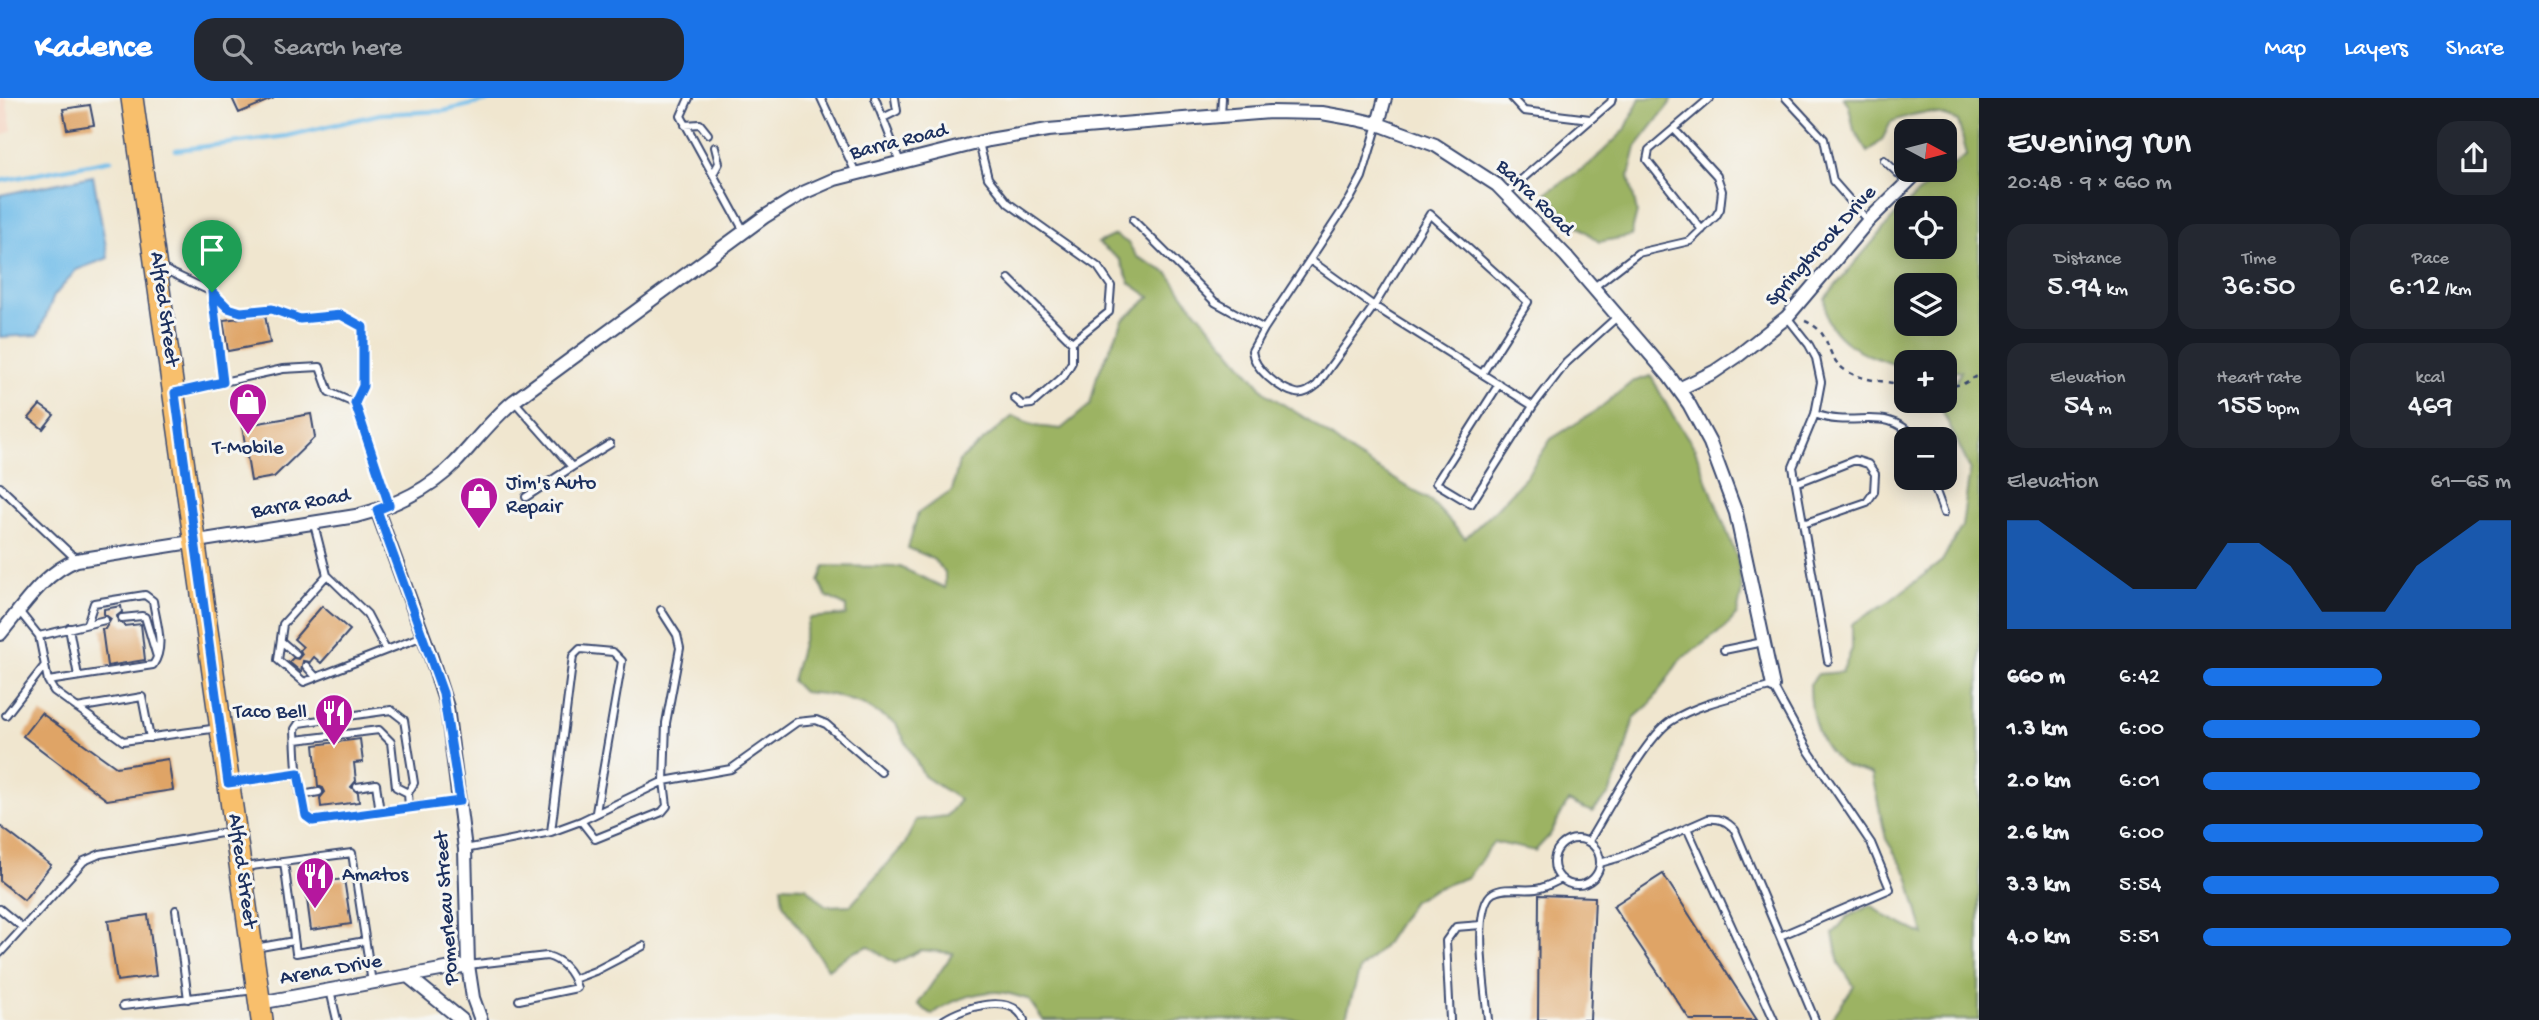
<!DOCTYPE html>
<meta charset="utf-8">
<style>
:root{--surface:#171b24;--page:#242831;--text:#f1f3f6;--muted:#9ea1a6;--accent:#1a73e8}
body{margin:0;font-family:"Gochi Hand",sans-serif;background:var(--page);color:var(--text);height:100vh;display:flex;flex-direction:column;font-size:26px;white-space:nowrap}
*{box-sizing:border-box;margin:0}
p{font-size:23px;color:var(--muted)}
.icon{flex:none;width:38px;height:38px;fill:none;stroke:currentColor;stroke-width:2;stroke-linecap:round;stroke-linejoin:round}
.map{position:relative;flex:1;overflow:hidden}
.panel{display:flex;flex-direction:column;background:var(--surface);width:560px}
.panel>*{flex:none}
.needle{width:46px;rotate:97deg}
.buttons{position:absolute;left:1894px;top:21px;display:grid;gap:14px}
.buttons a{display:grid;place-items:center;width:63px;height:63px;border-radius:14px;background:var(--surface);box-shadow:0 4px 18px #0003;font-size:35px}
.pin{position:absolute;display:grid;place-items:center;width:60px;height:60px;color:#fff;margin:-72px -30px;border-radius:50% 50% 50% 0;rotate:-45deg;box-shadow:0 0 7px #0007}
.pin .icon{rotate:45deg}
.round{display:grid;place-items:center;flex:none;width:74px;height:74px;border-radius:21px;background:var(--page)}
.overview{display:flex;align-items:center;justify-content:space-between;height:119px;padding:0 28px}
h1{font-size:38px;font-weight:600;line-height:52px}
.figures{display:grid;grid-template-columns:repeat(3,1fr);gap:10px;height:119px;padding:7px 28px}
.figures div{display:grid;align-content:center;border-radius:18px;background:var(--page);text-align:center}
.figures b{font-size:30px;font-weight:600}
.figures small{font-size:19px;font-weight:400}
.figures p{font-size:19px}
.chart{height:196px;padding:14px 28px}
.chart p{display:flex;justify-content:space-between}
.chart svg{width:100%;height:126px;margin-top:7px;fill:var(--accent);opacity:.7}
ul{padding:0 28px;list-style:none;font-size:23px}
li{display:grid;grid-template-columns:112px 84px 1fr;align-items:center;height:52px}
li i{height:18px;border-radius:9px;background:var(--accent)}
header{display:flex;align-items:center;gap:42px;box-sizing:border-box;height:98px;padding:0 35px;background:var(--accent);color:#fff}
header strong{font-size:33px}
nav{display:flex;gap:38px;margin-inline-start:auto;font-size:24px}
.search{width:490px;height:63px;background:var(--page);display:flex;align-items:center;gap:18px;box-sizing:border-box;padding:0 24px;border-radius:21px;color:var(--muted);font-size:26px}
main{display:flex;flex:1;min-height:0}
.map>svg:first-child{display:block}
.built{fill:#f4d3c0}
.forest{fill:#9cb364;stroke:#5c7161;stroke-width:2;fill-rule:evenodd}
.water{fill:#6fbce9;stroke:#4576a4;stroke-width:2}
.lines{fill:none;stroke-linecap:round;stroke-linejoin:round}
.stream{stroke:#6fbce9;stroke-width:4.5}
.building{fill:#dfa466}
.service-casing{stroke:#3b4a6f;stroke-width:10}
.minor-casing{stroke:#3b4a6f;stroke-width:16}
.primary-casing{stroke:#3b4a6f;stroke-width:24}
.path{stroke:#3b4a6f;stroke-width:2.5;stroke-dasharray:5 5;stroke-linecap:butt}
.service{stroke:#fff;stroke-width:6}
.minor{stroke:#fff;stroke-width:12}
.primary{stroke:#f8bf6c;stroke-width:21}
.route-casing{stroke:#fff;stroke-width:14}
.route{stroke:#1a73e8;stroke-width:9}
.labels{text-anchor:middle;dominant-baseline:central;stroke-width:6;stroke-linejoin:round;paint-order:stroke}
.street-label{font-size:21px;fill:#1b2f5e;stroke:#f6f6f2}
.poi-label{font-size:21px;fill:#1b2f5e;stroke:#f6f6f2;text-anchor:start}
</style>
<header>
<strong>Kadence</strong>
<div class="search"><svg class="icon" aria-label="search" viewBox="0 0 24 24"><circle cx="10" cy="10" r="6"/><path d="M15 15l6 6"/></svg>Search here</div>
<nav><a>Map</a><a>Layers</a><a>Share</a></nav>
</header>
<main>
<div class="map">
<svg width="1979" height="922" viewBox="0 0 1979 922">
<rect width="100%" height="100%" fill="#f6f6f2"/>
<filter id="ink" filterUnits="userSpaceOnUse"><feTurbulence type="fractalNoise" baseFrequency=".0143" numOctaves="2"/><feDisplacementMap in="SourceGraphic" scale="14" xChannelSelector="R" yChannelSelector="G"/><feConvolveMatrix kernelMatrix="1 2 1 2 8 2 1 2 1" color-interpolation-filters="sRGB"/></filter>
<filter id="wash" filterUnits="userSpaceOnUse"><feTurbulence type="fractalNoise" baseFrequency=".00686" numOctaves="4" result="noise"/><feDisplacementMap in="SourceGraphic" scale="28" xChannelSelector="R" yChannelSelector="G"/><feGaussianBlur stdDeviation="1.57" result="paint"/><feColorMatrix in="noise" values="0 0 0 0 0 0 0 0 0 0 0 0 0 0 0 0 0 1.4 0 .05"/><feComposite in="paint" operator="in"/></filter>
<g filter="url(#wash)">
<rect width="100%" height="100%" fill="#f0e6cf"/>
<!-- built -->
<path class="built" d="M0 0H6L12 32 0 39Z"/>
<!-- forest -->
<path class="forest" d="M1640 0H1674L1636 49 1629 78 1637 114 1631 138 1599 144 1568 120 1546 95 1591 65 1625 32Z
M1843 0H1979V922H1831L1854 888 1839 865 1833 836 1847 819 1871 807 1887 819 1924 837 1908 777 1886 741 1872 677C1862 673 1849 671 1841 665 1817 647 1810 615 1810 586L1818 576 1842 574 1852 551V526L1891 502 1942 463 1962 428 1970 371 1942 312 1961 273 1944 275V264H1906V270C1878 261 1841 251 1828 222 1825 216 1826 206 1825 200L1900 112 1935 80 1967 57 1958 23C1927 11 1922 13 1891 24L1882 42 1868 54 1854 32 1849 8ZM1906 110H1944V149H1906ZM1944 187V226H1906V187Z
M1115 137 1128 145 1137 159 1168 175 1188 203 1267 296 1313 325 1353 356 1431 403 1465 440 1497 410 1525 380 1551 341 1596 313 1632 284 1651 278 1670 313 1694 349 1738 462 1742 493 1737 516 1725 530 1680 562 1651 605 1634 620 1620 670 1609 696 1592 714 1568 703 1550 737 1535 753 1494 744 1468 779 1435 791 1413 803 1383 849 1360 871 1345 922H1043L1028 901C1018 899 1005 893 995 894 974 894 947 904 932 917L918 906 953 855 921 852 895 865 868 848 849 856 828 871 783 806 781 788 806 789 826 808 851 807 905 746 916 722 947 718 960 702 924 678 896 626 862 606 833 597 803 594 792 583 809 520 846 517V508L826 498 819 483 825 468 900 469 945 490V474L932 460 908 450 918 415 952 393 959 363 1013 318 1035 328 1061 331 1090 307 1097 278 1123 222 1150 199 1130 185 1120 162 1098 145Z"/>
<!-- water -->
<path class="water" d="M93 78 108 160 76 172 54 198 38 237 0 239V97Z"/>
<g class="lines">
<!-- stream -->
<path class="stream" d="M176 52 287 38 380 16 444 13 499 0
M0 83 111 62"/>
</g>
<g id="blocks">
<!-- building -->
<path class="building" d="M232 0H274L239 15Z
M90 7 94 27 67 31 63 11Z
M265 217 270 245 228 253 223 222Z
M40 307 54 317 43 331 29 320Z
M311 316 315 339 274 379 251 383 242 328Z
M121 508 122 514 117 518 118 524 123 526 124 528 141 526 145 562 107 568 102 531H105L111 521 104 516V511Z
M322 508 350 532 321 565 314 559 310 564 303 563 301 574 289 564 293 560 298 561 302 556 300 552 303 549 294 541Z
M41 615 116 669 168 661 173 692 107 702 23 638Z
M360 641 363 664 354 665 356 683 351 689 358 695 359 704 321 709 320 700 325 694 323 690 318 688 314 647Z
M0 728 51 767 24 802 0 783Z
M1663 776 1757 922H1690L1613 808Z
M344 781 351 826 311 832 305 786Z
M1539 797 1595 799 1590 922H1538Z
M148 817 156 878 117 883 108 823Z"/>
</g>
</g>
<g filter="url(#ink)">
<use href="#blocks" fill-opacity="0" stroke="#3b4a6f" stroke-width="2"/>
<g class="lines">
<defs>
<path id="service" d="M689 0 681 18 744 133
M821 0 856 75
M875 0 900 64
M1512 0 1524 13 1590 21
M1786 0 1824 41 1833 83 1868 123
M1221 18 1222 0
M883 20 897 13 895 0
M1378 26 1362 79 1350 101 1264 231 1252 253C1254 271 1279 291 1296 295 1304 297 1311 292 1317 287L1374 208 1533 308 1566 265 1617 219
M685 27 700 26 708 36
M979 45 988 80 1008 105 1098 169 1111 188 1109 214 1072 244V264L1064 278 1032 306 1022 307 1014 300
M1884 62 1908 85
M713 76 719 65 715 49
M1506 95 1611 4 1612 0
M1133 122 1215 204 1264 231
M1702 132 1647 62 1649 52 1710 0
M1310 162 1374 208 1430 116 1528 204 1482 276
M161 170 212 194 227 210 241 214 272 211 300 221 341 217 364 229 363 288 355 305
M1009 181 1072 244
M1594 189 1638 155 1690 143 1716 118 1720 111 1722 93 1717 78 1674 31
M213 195 223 284
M1787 219 1809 247 1816 260 1821 284 1815 316 1793 369 1828 563
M1499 286 1436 385 1471 406 1533 308
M177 294 283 271 320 269 329 294 356 306 388 407
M514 303 572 369 526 399
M1815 316C1856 332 1884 305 1917 341
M572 369 610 346
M1931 380 1944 415
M1796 385 1855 362 1868 366 1875 376 1874 394 1867 404 1803 426
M0 389 77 462
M314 426 327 477 367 516 386 552
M327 477 283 526 278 562 304 584 423 538
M19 513 39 538 48 583 54 593 123 643 219 630
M122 520 142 518 145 519 157 559
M69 530 78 578
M39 538 105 522
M281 543 296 556
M1724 552 1763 544
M306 568 316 579
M48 583 153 567C166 548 156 524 153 503L145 497 94 505 87 526
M77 610 142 599 150 640
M6 617 45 567
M296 642 379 632 391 644 396 689 408 695
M234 684 298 675
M357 689 376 686 380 714
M302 697 319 694
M409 710 408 695 414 685 404 622 391 612 299 625 295 631C296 654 296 709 313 723L458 703
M581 723 595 741 662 714 667 708 664 683 666 625 680 550 677 537 661 512
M1687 730 1774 922
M551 734 573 558 580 551 613 554 622 563 596 714
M1554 764a23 23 0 1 1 46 0a23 23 0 1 1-46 0Z
M1589 743C1607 714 1645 640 1671 623 1701 604 1739 598 1773 588L1808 652 1871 745 1890 791 1780 838
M465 751 551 734 581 723 664 683 731 671 797 624 816 622 826 626 881 674
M284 764 296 855 365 843
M1600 765 1621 759 1708 721C1720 720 1727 723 1735 732L1815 922
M244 769 352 755 372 885
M0 811 23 830
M176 812 188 901
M255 850 294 843
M0 855 84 763 100 756 233 733
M468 867 547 858C563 862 572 874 577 890L519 902
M574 881 595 873 643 848
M330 892 337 922
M123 908 255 892
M944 922C963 909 1013 894 1024 922
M1450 922 1446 843 1456 829 1481 827
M1488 922C1486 897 1471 808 1493 795 1505 788 1523 793 1536 791 1545 790 1554 784 1562 781"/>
<path id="minor" d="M1378 26 1385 0
M1679 291 1714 274 1739 257 1787 219 1868 123 1920 72
M377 412 431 559 447 609 465 751 468 867 473 900 481 922
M0 536C22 510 43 475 77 462L356 418C391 409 429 392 455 365 475 344 491 322 514 303L764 119 803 95 835 81 989 42 1048 32 1270 14 1322 15 1356 21 1378 26 1435 47 1497 87 1566 158 1669 278 1689 306 1710 345 1736 415 1773 588
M409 879 462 922
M259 905 468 867"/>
<path id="primary" d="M132 0 262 922"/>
</defs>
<!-- service casing -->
<use href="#service" class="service-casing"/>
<!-- minor casing -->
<use href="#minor" class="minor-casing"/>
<!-- primary casing -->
<use href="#primary" class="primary-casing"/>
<!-- path -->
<path class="path" d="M1805 223C1832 234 1824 254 1841 269 1857 283 1886 283 1906 287
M1944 289 1963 286 1979 277"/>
<!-- service -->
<use href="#service" class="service"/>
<!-- minor -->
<use href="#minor" class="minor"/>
<!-- primary -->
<use href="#primary" class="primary"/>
</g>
</g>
<g class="lines" filter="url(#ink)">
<defs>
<path id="route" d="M212 194 228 210 241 214 272 211 300 221 341 217 363 229V288L355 305 389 407 377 412 443 595 460 703 313 723 306 718 298 675 228 685 175 295 223 284Z"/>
</defs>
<!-- route casing -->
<use href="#route" class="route-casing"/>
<!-- route -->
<use href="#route" class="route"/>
</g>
<!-- icons -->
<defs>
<symbol id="shop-pin" viewBox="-11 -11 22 30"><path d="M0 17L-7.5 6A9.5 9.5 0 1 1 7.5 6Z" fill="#b5179e" stroke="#f6f6f2"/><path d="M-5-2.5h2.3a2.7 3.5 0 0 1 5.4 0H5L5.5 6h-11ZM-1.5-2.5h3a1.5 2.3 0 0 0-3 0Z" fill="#fff"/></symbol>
<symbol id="restaurant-pin" viewBox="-11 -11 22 30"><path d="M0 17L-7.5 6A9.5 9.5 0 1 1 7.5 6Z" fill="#b5179e" stroke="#f6f6f2"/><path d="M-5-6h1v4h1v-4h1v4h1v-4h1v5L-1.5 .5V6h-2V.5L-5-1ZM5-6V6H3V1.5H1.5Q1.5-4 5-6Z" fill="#fff"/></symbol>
</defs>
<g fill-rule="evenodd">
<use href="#shop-pin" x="226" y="282" width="44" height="60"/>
<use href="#shop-pin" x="457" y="376" width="44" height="60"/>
<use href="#restaurant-pin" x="312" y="593" width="44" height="60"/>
<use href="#restaurant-pin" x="293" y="756" width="44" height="60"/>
</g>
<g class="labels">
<!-- street labels -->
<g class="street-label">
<text transform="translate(899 45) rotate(-14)">Barra Road</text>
<text transform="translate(1534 101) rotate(44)">Barra Road</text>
<text transform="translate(1822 149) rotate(-48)">Springbrook Drive</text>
<text transform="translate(163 211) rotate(82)">Alfred Street</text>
<text transform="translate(301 407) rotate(-10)">Barra Road</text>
<text transform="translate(241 773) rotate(82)">Alfred Street</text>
<text transform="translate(448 810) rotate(-94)">Pomerleau Street</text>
<text transform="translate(331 873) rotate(-10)">Arena Drive</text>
</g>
<!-- poi labels -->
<g class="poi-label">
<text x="248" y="351" text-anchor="middle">T-Mobile</text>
<text x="506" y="386">Jim's Auto<tspan x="506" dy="24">Repair</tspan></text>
<text x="307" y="615" text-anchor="end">Taco Bell</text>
<text x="342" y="778">Amatos</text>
</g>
</g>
</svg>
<div class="buttons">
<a><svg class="needle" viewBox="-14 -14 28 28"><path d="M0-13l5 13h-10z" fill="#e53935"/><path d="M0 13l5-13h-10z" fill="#9ea1a6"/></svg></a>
<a><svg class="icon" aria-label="locate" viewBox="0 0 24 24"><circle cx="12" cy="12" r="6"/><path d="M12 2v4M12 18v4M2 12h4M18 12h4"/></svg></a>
<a><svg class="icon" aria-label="layers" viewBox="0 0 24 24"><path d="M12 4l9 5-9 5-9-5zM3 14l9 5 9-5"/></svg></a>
<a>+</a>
<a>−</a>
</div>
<div class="pin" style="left:212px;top:194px;background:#1e9e55"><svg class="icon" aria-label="arrive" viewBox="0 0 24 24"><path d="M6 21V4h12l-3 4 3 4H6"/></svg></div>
</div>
<section class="panel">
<div class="overview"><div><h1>Evening run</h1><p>20:48 · 9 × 660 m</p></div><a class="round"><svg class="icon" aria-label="share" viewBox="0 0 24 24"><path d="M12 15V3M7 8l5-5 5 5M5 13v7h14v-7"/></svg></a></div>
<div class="figures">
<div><p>Distance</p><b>5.94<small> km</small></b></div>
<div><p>Time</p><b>36:50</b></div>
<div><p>Pace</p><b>6:12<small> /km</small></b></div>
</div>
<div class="figures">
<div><p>Elevation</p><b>54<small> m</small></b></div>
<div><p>Heart rate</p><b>155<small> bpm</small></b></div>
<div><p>kcal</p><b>469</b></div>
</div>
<div class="chart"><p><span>Elevation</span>61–65 m</p>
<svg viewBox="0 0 160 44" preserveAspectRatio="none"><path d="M0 44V6L10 6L20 14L30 22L40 30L50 30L60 30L70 14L80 14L90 22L100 38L110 38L120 38L130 22L140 14L150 6L160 6V44z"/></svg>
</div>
<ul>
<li><b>660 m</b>6:42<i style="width:58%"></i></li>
<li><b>1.3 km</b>6:00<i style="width:90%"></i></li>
<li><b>2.0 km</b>6:01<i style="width:90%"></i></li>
<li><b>2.6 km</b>6:00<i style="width:91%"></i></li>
<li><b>3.3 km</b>5:54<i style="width:96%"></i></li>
<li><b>4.0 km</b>5:51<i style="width:100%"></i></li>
</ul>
</section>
</main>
